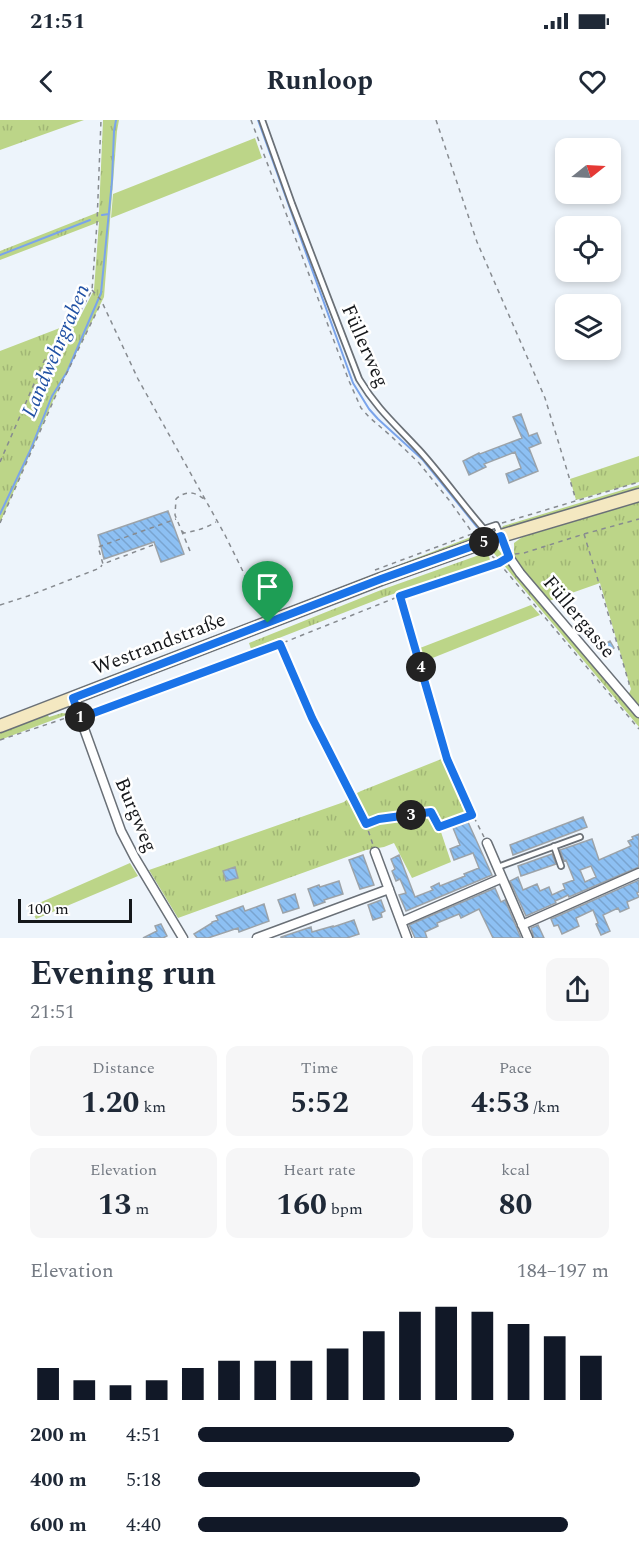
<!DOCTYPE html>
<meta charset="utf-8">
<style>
:root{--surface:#fff;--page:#f6f6f7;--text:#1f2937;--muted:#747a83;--accent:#111827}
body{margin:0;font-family:Spectral,serif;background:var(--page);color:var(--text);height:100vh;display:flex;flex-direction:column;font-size:22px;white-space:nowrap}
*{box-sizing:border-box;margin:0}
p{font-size:20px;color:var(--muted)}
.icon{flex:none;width:33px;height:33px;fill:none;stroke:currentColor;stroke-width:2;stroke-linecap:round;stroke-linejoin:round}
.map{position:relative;height:818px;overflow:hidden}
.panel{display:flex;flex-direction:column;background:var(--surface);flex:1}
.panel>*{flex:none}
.needle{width:39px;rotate:72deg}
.buttons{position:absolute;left:555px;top:18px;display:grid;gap:12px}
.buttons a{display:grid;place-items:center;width:66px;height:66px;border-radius:12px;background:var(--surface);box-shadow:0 3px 9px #0003;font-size:30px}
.scale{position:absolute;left:18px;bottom:15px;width:114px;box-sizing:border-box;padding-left:6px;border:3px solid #15171a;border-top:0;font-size:16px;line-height:21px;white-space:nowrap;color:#15171a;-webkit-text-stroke:4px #fff;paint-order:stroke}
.pin{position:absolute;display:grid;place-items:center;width:51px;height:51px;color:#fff;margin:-62px -26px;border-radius:50% 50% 50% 0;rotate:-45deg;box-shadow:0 0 6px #0007}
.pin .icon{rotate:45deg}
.km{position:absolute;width:30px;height:30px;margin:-15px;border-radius:50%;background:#222;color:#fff;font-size:16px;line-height:30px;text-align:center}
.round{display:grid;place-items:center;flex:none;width:63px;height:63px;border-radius:12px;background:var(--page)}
.summary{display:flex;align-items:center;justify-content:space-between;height:102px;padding:0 30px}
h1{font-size:33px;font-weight:700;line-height:45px}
.figures{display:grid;grid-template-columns:repeat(3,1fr);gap:9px;height:102px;padding:6px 30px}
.figures div{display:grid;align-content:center;border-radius:12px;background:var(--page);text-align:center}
.figures b{font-size:30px;font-weight:700}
.figures small{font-size:16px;font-weight:400}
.figures p{font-size:16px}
.chart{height:168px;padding:12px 30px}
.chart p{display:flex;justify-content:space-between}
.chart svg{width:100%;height:108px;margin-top:6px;stroke:var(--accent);stroke-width:6}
ul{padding:0 30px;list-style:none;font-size:20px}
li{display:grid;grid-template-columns:96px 72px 1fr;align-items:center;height:45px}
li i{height:15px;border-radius:8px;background:var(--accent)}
.status{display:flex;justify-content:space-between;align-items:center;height:42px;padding:0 30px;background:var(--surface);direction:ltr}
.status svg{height:16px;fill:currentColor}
header{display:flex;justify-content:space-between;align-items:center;height:78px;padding:0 30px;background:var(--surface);font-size:27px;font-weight:700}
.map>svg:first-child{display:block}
.grass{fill:url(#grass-tufts)}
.garden{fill:#bcd588}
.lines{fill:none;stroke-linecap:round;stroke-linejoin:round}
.stream{stroke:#7aa4eb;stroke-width:2}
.building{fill:url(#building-back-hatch);stroke:#9ca3a9;stroke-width:1.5;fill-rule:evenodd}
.lane-casing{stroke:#6a7077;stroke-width:8}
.street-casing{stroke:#6a7077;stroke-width:11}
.secondary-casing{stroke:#6a7077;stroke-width:15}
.path{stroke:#878b90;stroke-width:1.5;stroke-dasharray:4.5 4.5;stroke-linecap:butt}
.lane{stroke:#fff;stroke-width:4.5}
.street{stroke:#fff;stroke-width:8}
.secondary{stroke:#f4e8c1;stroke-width:12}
.route-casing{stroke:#fff;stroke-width:12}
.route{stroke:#1a73e8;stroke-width:8}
.labels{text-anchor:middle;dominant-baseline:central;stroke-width:5;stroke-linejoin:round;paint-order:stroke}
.street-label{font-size:20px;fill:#15171a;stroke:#fff}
.water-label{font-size:21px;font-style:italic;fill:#2151a4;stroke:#fff}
</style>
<div class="status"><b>21:51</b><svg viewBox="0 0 49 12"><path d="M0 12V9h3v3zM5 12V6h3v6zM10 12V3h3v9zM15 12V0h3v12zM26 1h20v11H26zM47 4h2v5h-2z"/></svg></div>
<header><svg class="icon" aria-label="back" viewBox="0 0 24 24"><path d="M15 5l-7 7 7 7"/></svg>Runloop<svg class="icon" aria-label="heart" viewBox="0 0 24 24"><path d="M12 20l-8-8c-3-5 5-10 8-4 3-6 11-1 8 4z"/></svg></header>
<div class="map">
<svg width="639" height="818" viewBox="0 0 639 818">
<defs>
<pattern id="grass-tufts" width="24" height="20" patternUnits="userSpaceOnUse" patternTransform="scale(1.5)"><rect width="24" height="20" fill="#bcd588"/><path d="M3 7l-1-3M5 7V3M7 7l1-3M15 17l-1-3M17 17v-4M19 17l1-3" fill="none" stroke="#a1b675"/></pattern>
<pattern id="building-back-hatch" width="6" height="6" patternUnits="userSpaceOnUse" patternTransform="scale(1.5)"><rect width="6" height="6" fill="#8dc0f3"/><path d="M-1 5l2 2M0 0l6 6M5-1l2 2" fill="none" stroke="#79a4d0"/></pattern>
</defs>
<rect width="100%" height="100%" fill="#edf4fb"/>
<!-- grass -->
<path class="grass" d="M0 0H84L0 30Z
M103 0H119L117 11 104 177 56 274 0 403V231L78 201 94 170 99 102 0 140V131L99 92Z
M639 336V362L576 380 570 359Z
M639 365V370L503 409 502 408 503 406Z
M639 379V588L628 576 631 569 629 563 600 463 549 481 518 443 514 435V423L525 415Z
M471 417 472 421 272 496 271 494Z
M491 426 497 428 639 597V607L492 431 481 429Z
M482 434 489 436 490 440 488 443 384 477 251 529 249 523 381 470Z
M46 592 49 597 62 593 69 594 0 620V610Z
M444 638 459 674 470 694 439 706 451 742 412 758 394 723 384 727 366 730 178 798 149 750 344 682 351 676 361 671Z"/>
<!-- garden -->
<path class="garden" d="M255 18 262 38 111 98 113 74Z
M531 485 540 495 425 541 420 528Z
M130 743 138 756 36 799 30 787Z"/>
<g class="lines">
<!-- stream -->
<path class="stream" d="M258 0 353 263 369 289 378 299 423 340 477 407
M102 95 109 94
M0 135 90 100
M0 394 30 331 52 276 67 252 101 173 112 61 114 11 116 0"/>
</g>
<!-- building -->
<path class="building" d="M521 294 529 316 537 313 541 323 529 328 538 351 509 363 506 354 521 348 515 332 484 344 486 347 469 355 463 341 479 333 480 334 522 318 513 297Z
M168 391 184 434 161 442 154 422 104 439 98 415Z
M610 521 614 528 605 534 600 527Z
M583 697 587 707 513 735 510 725Z
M468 702 492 755 406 791 399 775 406 773 400 759 396 761 392 751 395 749 391 739 399 735 415 777 433 770 431 767 439 763 440 766 465 756 464 754 479 748 473 733 454 740 450 729 460 725 453 708Z
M639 714V747L569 777 568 775 562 778 555 781 556 783 526 796 510 761 518 757 523 770 537 764 540 771 549 767 552 775 565 769 563 764 574 760 566 740 564 741 560 730 592 719 599 740 631 726 628 721 633 719 632 717ZM591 746 596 757 585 762 580 750Z
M552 734 556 744 521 756 518 746Z
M363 735 374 765 360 769 349 740Z
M235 747 238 758 226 761 223 751Z
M639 760V772L637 773 639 777 627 782 629 788 620 792 618 788 603 795 610 811 601 815 596 804 598 803 593 790 576 798 579 806 562 814 558 805 554 806 551 799Z
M339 761 343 774 324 780 325 782 314 786 308 769 319 765 320 767Z
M495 768 501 782 505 780 521 818H493L479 789 461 798 459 794 437 803 438 806 425 812 427 818H415L409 805Z
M295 774 299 788 283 793 278 780Z
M381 780 385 791 381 793 382 797 373 800 368 785Z
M264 784 269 801 239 812 238 808 208 818H197L194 814 212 803V802L218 800 216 796 243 786 245 791Z
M354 800 359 814 347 818H281V817L311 807 312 812 333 806V807Z
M161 804 167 816 163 818H143L157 811 155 806Z
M538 805 544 818H534L531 808Z"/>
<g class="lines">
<defs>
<path id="lane" d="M262 0 292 84 359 259C377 289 396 305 419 330 441 354 462 384 484 409L496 405 500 414
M554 726 561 746
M498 747 580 717"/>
<path id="street" d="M501 416 509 437 520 453 639 593
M73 578 121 711 135 738 183 818
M487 723 528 818
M375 732 407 818
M401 802 502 758
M522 805 639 753
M257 818 389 769"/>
<path id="secondary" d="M0 606 381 459 501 416 639 375"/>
</defs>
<!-- lane casing -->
<use href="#lane" class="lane-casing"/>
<!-- street casing -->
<use href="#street" class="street-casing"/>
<!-- secondary casing -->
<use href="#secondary" class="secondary-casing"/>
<!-- path -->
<path class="path" d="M251 0 349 261 361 288 369 297 392 317 419 343 449 380 474 415
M436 0 477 122 545 278 576 380
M92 170 101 180 138 259 225 415 264 494
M0 342 44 241 67 214 80 192 92 170 97 103 101 0
M0 403 56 275 101 183
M502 403 639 362
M182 411 184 413C196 411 206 408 216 402
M584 414 629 563V568
M153 425 103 444 98 427 176 399
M190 431 175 395 176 379C185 371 194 371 204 379
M484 433 491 435 499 443 639 609
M515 434 524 433 584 414 639 399
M375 450 477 412
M400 476 447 638 459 668 484 717
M0 485 28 476 100 448 102 445
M280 524 312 598 366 704 373 725
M89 594 280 524 400 476 498 443
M0 620 72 596
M367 703 379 699 431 692 439 707 470 695"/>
<!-- lane -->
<use href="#lane" class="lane"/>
<!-- street -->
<use href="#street" class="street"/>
<!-- secondary -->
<use href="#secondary" class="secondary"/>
</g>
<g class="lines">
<defs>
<path id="route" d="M501 416 509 437 499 443 400 476 447 639 472 695 439 707 431 692 379 699 366 704 312 598 280 524 80 598 73 578 381 459Z"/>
</defs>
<!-- route casing -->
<use href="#route" class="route-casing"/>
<!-- route -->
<use href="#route" class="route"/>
</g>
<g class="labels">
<!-- street labels -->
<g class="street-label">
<text transform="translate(365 226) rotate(66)">Füllerweg</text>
<text transform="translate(579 497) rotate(50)">Füllergasse</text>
<text transform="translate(159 524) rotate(-21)">Westrandstraße</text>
<text transform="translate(136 695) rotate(67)">Burgweg</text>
</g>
<!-- water labels -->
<g class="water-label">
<text transform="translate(56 231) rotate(-67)">Landwehrgraben</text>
</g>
</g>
</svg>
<div class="buttons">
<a><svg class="needle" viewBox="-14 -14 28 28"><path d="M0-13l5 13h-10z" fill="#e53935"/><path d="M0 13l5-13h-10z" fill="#747a83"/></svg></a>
<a><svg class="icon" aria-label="locate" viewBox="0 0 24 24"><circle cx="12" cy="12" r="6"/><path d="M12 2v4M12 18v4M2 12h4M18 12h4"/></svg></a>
<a><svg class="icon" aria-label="layers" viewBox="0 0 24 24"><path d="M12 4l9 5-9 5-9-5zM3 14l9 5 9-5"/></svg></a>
</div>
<div class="scale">100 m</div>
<div class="pin" style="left:268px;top:503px;background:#1e9e55"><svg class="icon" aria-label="arrive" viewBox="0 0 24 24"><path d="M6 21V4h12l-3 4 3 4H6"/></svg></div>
<b class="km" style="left:80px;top:597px">1</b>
<b class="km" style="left:411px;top:695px">3</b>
<b class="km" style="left:421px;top:547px">4</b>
<b class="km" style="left:484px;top:422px">5</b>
</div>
<section class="panel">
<div class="summary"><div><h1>Evening run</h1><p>21:51</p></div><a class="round"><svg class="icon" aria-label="share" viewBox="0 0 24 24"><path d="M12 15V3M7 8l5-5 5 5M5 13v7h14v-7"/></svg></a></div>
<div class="figures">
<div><p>Distance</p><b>1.20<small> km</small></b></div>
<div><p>Time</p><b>5:52</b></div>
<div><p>Pace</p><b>4:53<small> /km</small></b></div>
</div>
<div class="figures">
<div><p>Elevation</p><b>13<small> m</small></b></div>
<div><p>Heart rate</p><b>160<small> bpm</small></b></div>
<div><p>kcal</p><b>80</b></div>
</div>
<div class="chart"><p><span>Elevation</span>184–197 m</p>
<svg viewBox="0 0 160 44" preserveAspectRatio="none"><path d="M5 44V31M15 44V36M25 44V38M35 44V36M45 44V31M55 44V28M65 44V28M75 44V28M85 44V23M95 44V16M105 44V8M115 44V6M125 44V8M135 44V13M145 44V18M155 44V26"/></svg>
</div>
<ul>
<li><b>200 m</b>4:51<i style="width:77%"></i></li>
<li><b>400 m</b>5:18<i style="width:54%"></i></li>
<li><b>600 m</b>4:40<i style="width:90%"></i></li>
</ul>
</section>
